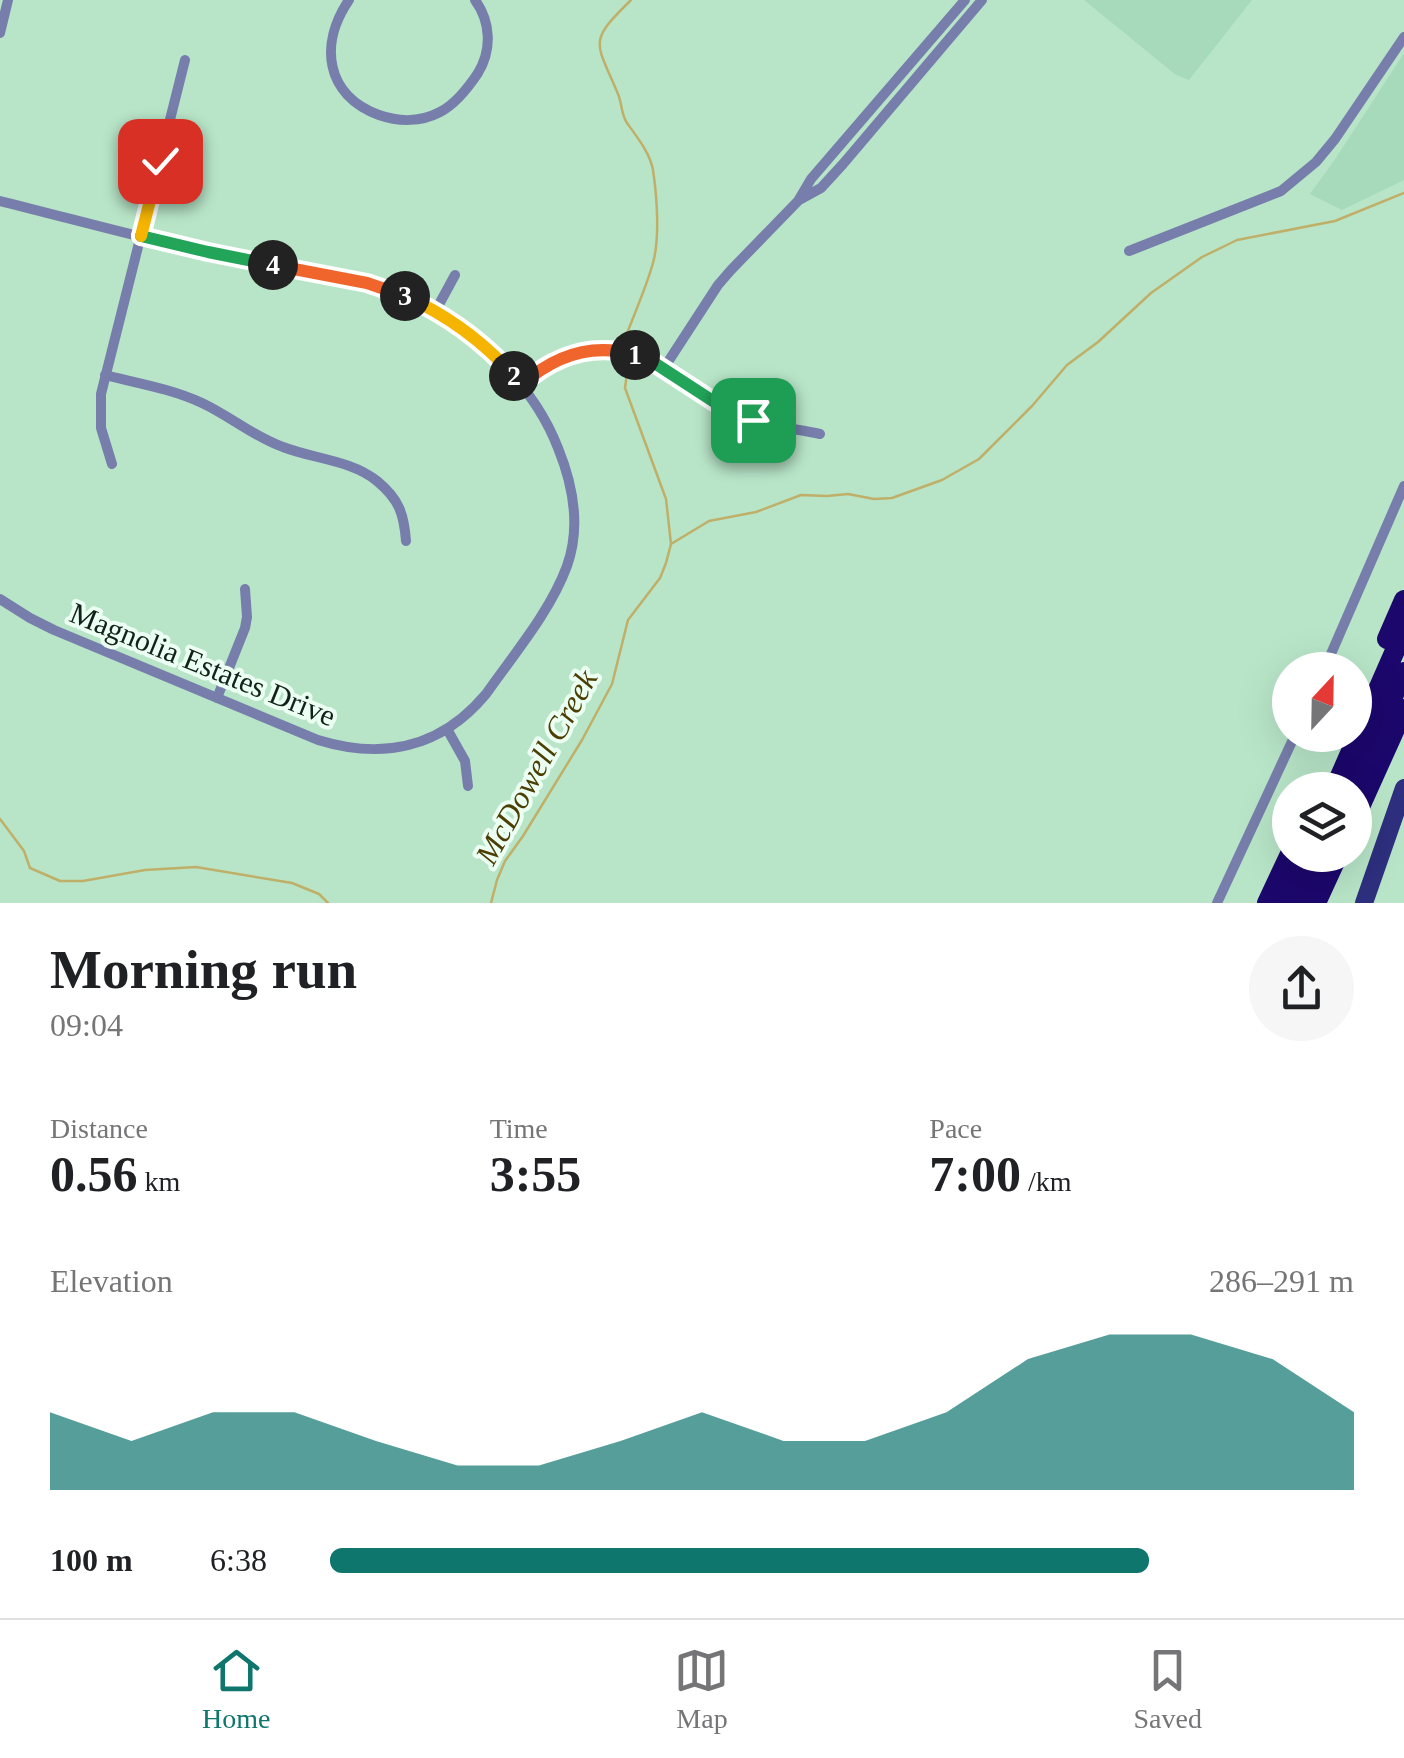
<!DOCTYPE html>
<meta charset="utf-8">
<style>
:root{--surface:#fff;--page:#f6f6f6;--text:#202124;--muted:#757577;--line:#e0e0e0;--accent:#0f766e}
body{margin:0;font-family:"Times New Roman",serif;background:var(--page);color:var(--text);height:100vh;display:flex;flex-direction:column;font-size:38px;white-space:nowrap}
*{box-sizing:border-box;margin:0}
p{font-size:32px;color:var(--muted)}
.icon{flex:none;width:55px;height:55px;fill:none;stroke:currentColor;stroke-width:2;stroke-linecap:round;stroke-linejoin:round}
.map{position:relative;height:903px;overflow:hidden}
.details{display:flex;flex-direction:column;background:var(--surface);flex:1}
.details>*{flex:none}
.needle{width:65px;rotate:22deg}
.tools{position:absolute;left:1272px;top:652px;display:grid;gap:20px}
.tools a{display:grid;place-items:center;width:100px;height:100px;border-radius:50%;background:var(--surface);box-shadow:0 10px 40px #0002;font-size:50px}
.pin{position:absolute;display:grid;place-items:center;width:85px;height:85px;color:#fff;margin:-42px;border-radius:20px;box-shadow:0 5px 15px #0006}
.km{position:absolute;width:50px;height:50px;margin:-25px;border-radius:50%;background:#222;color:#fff;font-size:28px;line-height:50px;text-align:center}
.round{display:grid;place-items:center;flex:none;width:105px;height:105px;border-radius:52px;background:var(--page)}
.summary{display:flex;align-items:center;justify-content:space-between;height:170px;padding:0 50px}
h1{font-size:55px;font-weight:700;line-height:75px}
.stats{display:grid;grid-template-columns:repeat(3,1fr);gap:15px;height:170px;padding:10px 50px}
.stats div{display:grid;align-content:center}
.stats b{font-size:50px;font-weight:700}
.stats small{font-size:28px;font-weight:400}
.stats p{font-size:28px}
.chart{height:280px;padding:20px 50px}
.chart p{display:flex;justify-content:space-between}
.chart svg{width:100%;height:180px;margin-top:10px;fill:var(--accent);opacity:.7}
ul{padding:0 50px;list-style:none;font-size:32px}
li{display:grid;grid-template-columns:160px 120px 1fr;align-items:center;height:75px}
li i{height:25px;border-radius:12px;background:var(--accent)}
.dock{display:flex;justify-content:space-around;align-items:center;height:140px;border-top:2px solid var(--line);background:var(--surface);font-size:28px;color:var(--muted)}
.dock a{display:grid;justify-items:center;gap:5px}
.dock .current{color:var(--accent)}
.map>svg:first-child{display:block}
.built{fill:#a6daba}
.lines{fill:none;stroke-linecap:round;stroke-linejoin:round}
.stream{stroke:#bfaf68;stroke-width:2.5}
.minor{stroke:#777eab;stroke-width:10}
.primary{stroke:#2e2f7e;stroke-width:18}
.motorway{stroke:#1c076c;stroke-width:20}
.split-1-casing{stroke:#fff;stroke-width:20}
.split-2-casing{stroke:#fff;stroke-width:20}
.split-3-casing{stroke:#fff;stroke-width:20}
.split-4-casing{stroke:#fff;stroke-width:20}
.split-5-casing{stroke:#fff;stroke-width:20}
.split-6-casing{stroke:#fff;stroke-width:20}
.split-1{stroke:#22a559;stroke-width:12}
.split-2{stroke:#f0652b;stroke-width:12}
.split-3{stroke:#f5b400;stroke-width:12}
.split-4{stroke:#f0652b;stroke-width:12}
.split-5{stroke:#22a559;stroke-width:12}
.split-6{stroke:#f5b400;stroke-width:12}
.labels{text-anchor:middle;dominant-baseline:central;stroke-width:8;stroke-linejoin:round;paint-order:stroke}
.street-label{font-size:30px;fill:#112218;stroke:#ecfff3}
.water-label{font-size:32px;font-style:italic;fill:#4b3f04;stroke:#ecfff3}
</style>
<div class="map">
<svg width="1404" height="903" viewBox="0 0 1404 903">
<rect width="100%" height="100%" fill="#b8e5c8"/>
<!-- built -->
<path class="built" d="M1084 0H1252L1189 80 1176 75Z
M1404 53V180L1342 210 1310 194 1336 158Z"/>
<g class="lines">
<!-- stream -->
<path class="stream" d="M626 336C635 312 646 288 653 263 660 237 657 197 653 170 650 153 637 137 627 123 621 114 622 103 618 94 596 41 587 43 631 0
M671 544 709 521 756 512 801 495 827 496 848 494 874 499 892 498 942 480 979 459 1032 406 1067 365 1098 342 1151 293 1202 257 1237 240 1335 221 1404 193
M0 819 24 851 30 868 60 881H83L145 870 196 867 292 883 319 894 328 903
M491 903 497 880 505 861 523 836 582 740 612 684 628 620 660 578 666 563 671 544 666 499 625 388 627 373"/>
<!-- minor -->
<path class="minor" d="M349 0C319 44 325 95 379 115 399 122 421 122 440 112 456 104 468 88 478 73 492 50 491 22 475 0
M0 33 8 0
M799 200 821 188 843 164 982 0
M0 201C69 218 137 237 206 252 316 276 406 273 493 355 521 381 544 412 558 448 573 485 581 527 567 566 550 612 514 654 486 694 441 748 383 760 318 740L54 630 30 618 0 599
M1129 251 1281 191 1316 162 1335 139 1404 37
M436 310 455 275
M664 368 718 285 731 270 798 201 811 179 965 0
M105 375C137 383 172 389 202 403 230 416 254 437 283 447 314 459 351 460 377 481 399 499 404 514 406 541
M521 385C562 349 608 337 657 364 685 379 708 400 737 414 763 426 792 428 820 434
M112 464 101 428V394L185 60
M1324 670 1404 486
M217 698 245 628 247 617 245 589
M447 729 465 761 468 786
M1217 903 1295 735"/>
<!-- primary -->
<path class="primary" d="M1364 903 1404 788"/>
<!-- motorway -->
<path class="motorway" d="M1387 639 1404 600
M1334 790 1404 630
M1351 790 1404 672
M1355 818 1404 709
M1267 903 1290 854
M1284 903 1305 855
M1299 903 1322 855
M1316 903 1338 855"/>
</g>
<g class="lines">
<defs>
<path id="split-1" d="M635 355 656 364 719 405 753 420"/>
<path id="split-2" d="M514 376 521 385C554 356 592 342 635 355"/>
<path id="split-3" d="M405 296C447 315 483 341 514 376"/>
<path id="split-4" d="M273 265 367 283 405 296"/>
<path id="split-5" d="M141 236 208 252 273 265"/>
<path id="split-6" d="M141 236 160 161"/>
</defs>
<!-- split-1 casing -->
<use href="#split-1" class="split-1-casing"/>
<!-- split-2 casing -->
<use href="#split-2" class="split-2-casing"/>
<!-- split-3 casing -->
<use href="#split-3" class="split-3-casing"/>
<!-- split-4 casing -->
<use href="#split-4" class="split-4-casing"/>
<!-- split-5 casing -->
<use href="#split-5" class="split-5-casing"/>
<!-- split-6 casing -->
<use href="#split-6" class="split-6-casing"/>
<!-- split-1 -->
<use href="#split-1" class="split-1"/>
<!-- split-2 -->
<use href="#split-2" class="split-2"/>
<!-- split-3 -->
<use href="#split-3" class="split-3"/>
<!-- split-4 -->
<use href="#split-4" class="split-4"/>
<!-- split-5 -->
<use href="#split-5" class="split-5"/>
<!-- split-6 -->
<use href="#split-6" class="split-6"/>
</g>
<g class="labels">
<!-- street labels -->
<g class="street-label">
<text transform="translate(203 664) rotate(22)">Magnolia Estates Drive</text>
</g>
<!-- water labels -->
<g class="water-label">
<text transform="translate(536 767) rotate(-61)">McDowell Creek</text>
</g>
</g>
</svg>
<div class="tools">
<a><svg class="needle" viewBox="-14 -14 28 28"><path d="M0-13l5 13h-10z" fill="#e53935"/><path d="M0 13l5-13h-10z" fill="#757577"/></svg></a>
<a><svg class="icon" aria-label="layers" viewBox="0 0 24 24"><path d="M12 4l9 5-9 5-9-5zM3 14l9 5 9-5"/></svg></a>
</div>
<div class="pin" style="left:753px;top:420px;background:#1e9e55"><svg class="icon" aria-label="arrive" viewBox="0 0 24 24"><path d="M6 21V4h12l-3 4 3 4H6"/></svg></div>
<div class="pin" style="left:160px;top:161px;background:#d93025"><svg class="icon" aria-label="check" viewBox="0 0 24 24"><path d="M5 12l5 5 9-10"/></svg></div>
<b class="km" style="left:635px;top:355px">1</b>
<b class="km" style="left:514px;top:376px">2</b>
<b class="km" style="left:405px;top:296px">3</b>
<b class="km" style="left:273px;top:265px">4</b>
</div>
<section class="details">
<div class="summary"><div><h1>Morning run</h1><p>09:04</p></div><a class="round"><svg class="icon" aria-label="share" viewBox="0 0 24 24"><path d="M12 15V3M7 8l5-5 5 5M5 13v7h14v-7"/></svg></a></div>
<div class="stats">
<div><p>Distance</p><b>0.56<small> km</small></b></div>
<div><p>Time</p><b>3:55</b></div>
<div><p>Pace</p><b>7:00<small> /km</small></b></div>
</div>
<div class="chart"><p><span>Elevation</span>286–291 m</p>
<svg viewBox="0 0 160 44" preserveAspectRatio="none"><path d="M0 44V25L10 32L20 25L30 25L40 32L50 38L60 38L70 32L80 25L90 32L100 32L110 25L120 12L130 6L140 6L150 12L160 25V44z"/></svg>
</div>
<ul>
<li><b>100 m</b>6:38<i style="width:80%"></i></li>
</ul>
</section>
<nav class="dock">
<a class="current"><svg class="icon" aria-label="home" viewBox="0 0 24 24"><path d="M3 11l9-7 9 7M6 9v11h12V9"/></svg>Home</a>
<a><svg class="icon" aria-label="map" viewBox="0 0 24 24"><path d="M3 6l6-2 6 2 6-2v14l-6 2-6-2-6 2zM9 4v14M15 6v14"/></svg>Map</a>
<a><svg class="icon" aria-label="saved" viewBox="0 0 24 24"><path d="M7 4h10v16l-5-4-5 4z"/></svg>Saved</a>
</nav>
